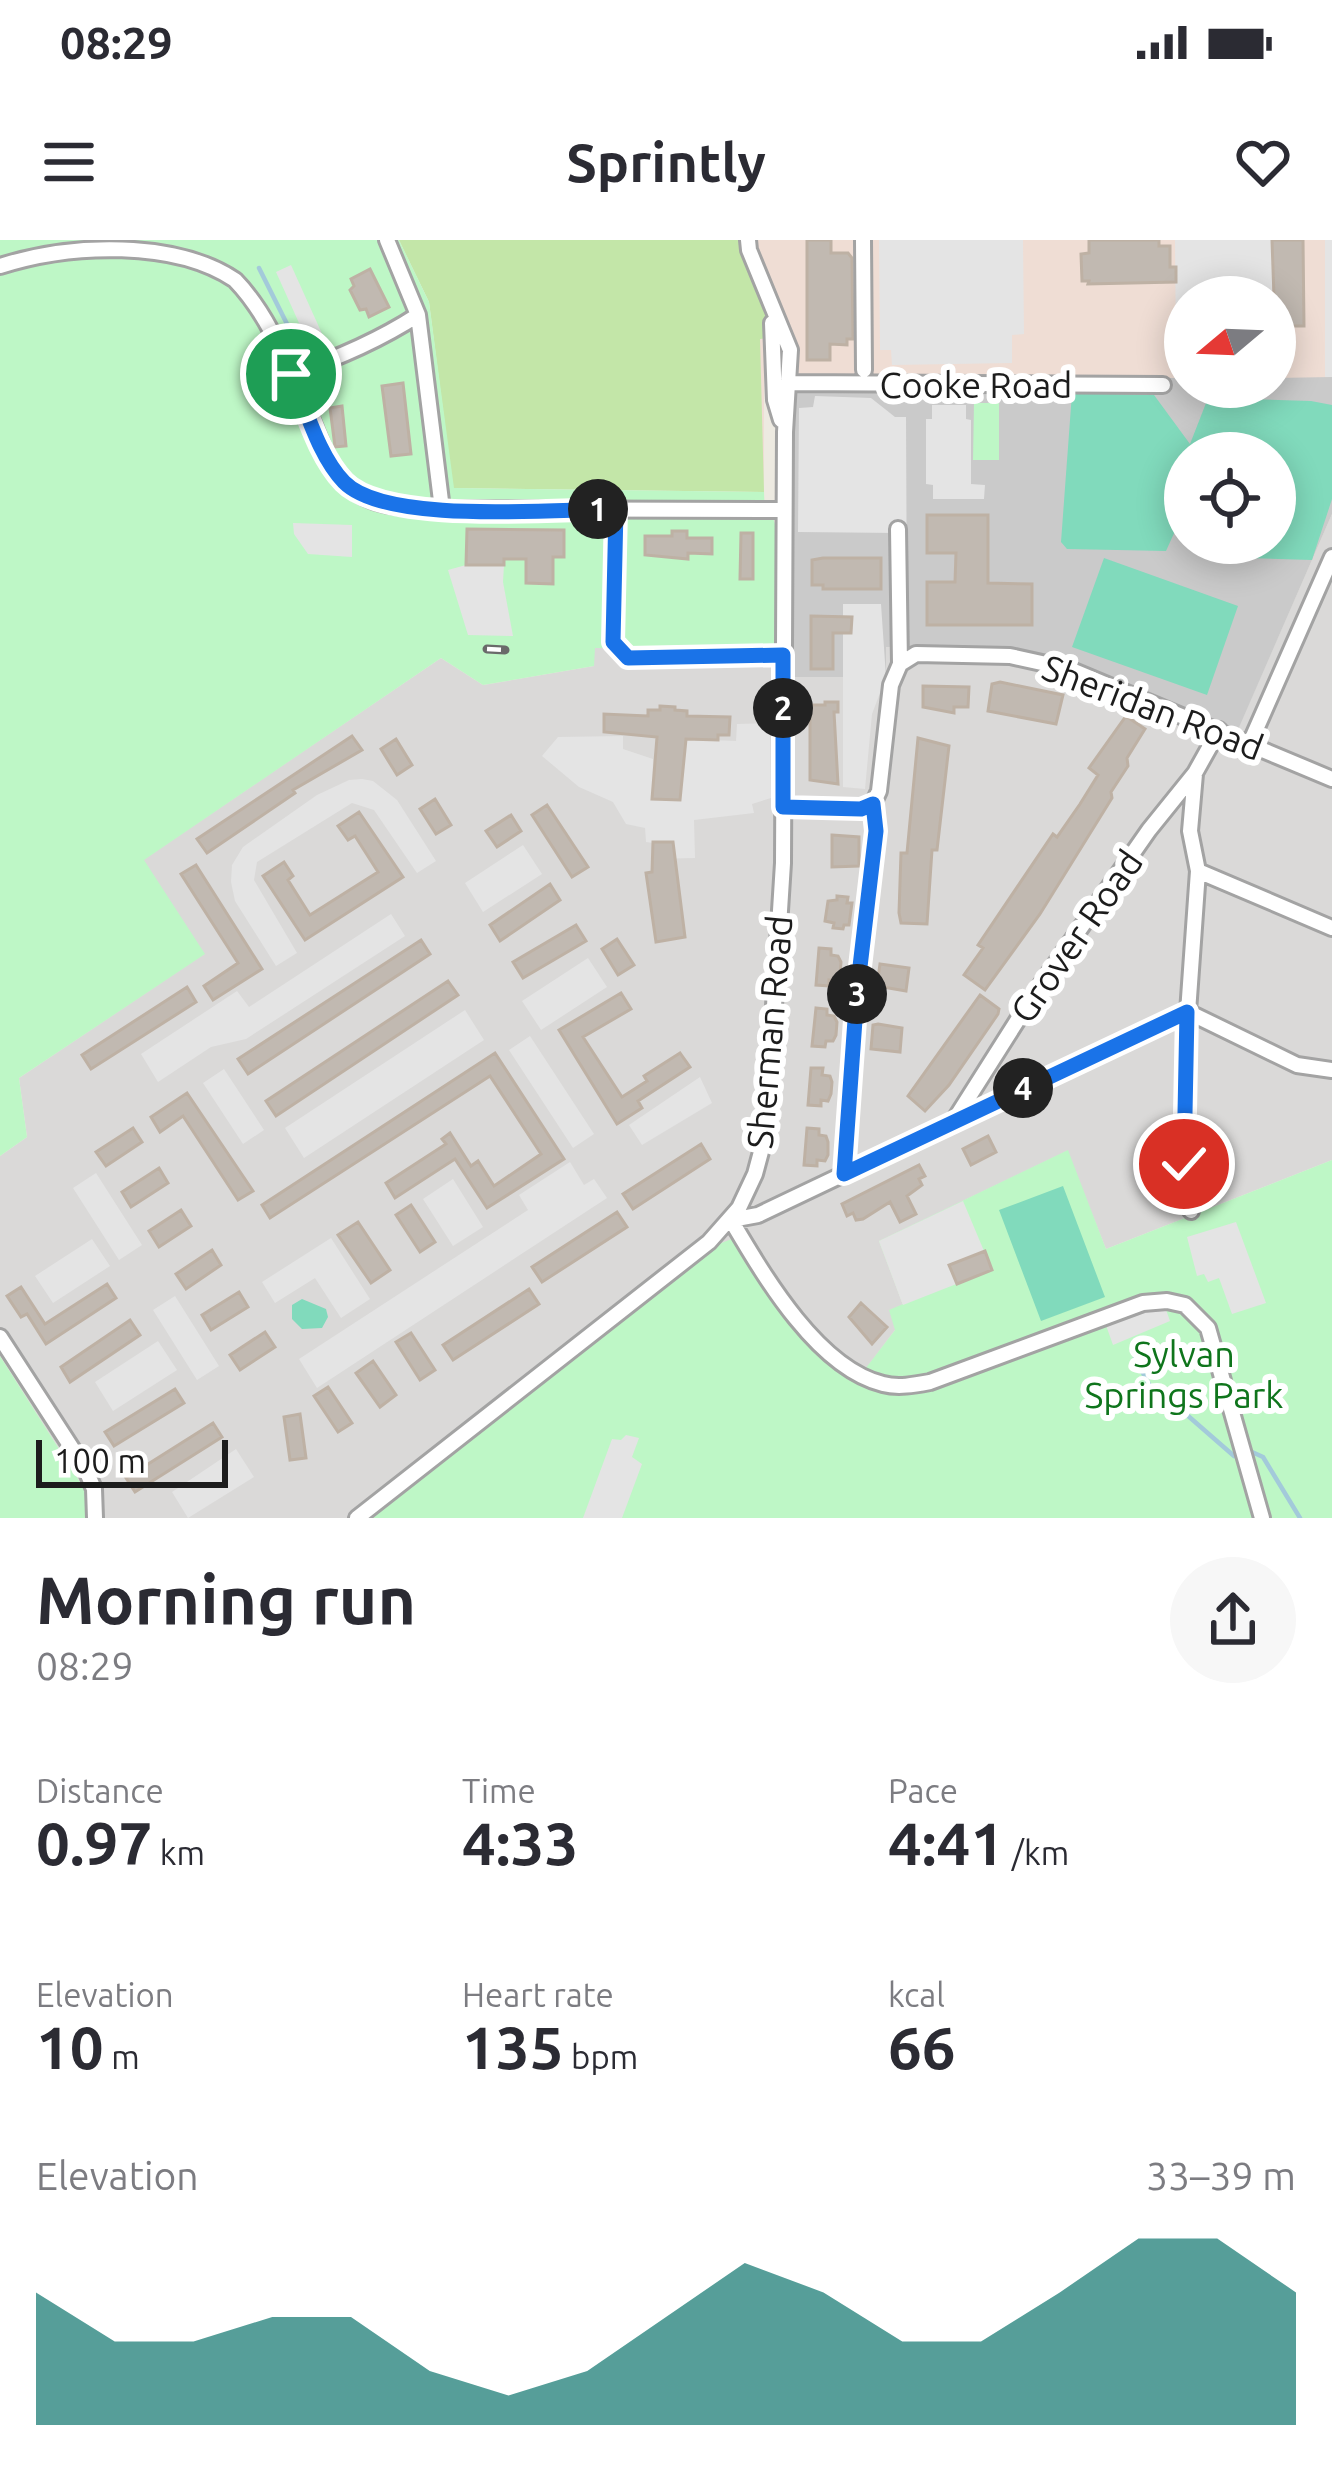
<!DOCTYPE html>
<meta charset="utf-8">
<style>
:root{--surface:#fff;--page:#f7f7f7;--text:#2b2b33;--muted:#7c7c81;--accent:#0f766e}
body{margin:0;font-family:Ubuntu,sans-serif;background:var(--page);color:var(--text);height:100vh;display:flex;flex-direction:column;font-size:45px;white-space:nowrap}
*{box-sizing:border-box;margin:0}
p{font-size:39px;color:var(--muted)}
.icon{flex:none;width:66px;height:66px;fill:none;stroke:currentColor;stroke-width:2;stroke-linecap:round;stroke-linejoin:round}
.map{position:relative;height:1278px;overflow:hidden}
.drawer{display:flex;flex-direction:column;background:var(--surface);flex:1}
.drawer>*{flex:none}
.needle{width:78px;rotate:251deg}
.tools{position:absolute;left:1164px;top:36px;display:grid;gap:24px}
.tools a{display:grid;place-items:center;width:132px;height:132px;border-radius:50%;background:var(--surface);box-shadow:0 6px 30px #0003;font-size:60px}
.scale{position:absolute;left:36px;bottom:30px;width:192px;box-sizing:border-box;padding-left:12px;border:6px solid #1c1c1c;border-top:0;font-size:33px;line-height:42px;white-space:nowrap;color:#1c1c1c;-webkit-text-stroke:9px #fff;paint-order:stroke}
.pin{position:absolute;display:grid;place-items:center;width:102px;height:102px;color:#fff;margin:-51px;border:6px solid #fff;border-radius:50%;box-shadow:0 3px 12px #0007}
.km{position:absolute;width:60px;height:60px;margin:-30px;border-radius:50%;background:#222;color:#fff;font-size:33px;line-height:60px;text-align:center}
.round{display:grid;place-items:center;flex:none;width:126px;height:126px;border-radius:63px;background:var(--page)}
.headline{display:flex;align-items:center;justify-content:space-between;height:204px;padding:0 36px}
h1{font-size:66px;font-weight:600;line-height:90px}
.metrics{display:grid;grid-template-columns:repeat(3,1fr);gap:18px;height:204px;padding:12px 36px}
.metrics div{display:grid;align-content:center}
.metrics b{font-size:60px;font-weight:600}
.metrics small{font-size:33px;font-weight:400}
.metrics p{font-size:33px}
.chart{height:336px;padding:24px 36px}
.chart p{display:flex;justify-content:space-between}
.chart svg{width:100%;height:216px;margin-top:12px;fill:var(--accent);opacity:.7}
.status{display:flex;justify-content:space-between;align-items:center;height:84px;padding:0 60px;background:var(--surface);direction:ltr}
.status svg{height:33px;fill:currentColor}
header{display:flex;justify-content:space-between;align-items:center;height:156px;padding:0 36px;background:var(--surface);font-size:54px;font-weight:600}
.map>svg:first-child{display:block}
.residential{fill:#dad9d8}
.religious{fill:#cacaca;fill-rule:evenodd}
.military{fill:#efddd4}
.grass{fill:#c3e6a8}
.park{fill:#bef7c6}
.pitch{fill:#81dabc}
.parking{fill:#e4e4e4}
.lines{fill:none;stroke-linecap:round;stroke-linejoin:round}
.stream{stroke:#a3cada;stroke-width:4.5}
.building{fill:#c1b9b1;stroke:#beb1a4;stroke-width:3}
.minor-casing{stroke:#a3a3a3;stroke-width:20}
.minor{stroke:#fff;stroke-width:14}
.rail-casing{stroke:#6a6a6a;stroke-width:9}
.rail{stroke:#fff;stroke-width:4.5;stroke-dasharray:14;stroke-linecap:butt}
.route-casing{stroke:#fff;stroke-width:24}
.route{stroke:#1a73e8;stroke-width:15}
.labels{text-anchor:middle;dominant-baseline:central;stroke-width:12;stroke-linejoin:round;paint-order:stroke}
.street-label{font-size:36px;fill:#1c1c1c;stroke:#fff}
.park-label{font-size:36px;fill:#0f751c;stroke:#fff}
</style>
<div class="status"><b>08:29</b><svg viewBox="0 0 49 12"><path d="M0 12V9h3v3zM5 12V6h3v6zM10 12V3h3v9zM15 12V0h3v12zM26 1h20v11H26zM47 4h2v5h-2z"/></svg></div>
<header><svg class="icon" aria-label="menu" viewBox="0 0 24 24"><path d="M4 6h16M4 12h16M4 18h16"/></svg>Sprintly<svg class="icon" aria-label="heart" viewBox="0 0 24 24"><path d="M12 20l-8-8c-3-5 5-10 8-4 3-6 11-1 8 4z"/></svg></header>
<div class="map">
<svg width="1332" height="1278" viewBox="0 0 1332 1278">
<rect width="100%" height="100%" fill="#edeae1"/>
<!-- residential -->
<path class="residential" d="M1332 274V920L1106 1009 1067 911 879 1001 903 1065 895 1090 859 1138 719 1004 372 1278H87L88 1257 80 1242 0 1116V916L27 897 19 838 204 714 143 620 441 418 483 445 594 426V408L775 409 885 437V407L1026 413 1091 429 1237 491Z"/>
<!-- religious -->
<path class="religious" d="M794 137H1185V147H1275V137H1332V274L1237 492 1091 429 1026 413 886 407V437H790ZM1185 213H1275V303H1185Z"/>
<!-- military -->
<path class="military" d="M399 0H1332V137L1275 138V57H1185V138L764 137V252L416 36Z"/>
<!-- grass -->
<path class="grass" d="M399 0H741L766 72 769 98 760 99 764 252 453 248 429 62Z"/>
<!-- park -->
<path class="park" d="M0 0H399L429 62 454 248 764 252 765 276 773 278 775 284V409L595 408 594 426 483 445 441 418 144 620 205 714 19 838 27 897 0 916Z
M974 163H999V220H973Z
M1068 910 1106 1009 1332 920V1278H372L719 1004 734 998 747 1017 859 1137 895 1090 889 1070 903 1064 879 1001Z
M0 1116 80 1242 88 1257 87 1278H0Z"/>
<!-- pitch -->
<path class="pitch" d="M1072 153 1154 155 1190 204 1208 158 1311 161 1332 165V259L1312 320 1247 318 1232 303H1275V213H1185V269L1166 311 1067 309 1061 302Z
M1104 318 1238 366 1207 455 1072 407Z
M1063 946 1105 1057 1041 1081 999 970Z
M302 1059 326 1069 328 1077 322 1088 302 1089 292 1079V1065Z"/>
<!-- parking -->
<path class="parking" d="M879 0H1023L1024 94 1012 95V123L892 125 891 110H880Z
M1175 0H1272V57H1185V111H1176Z
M1325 0H1332V137H1325Z
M291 25 328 107 313 114 276 32Z
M815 156 871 158 895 177H906L907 389 899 390 898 293 798 292 799 168 813 167Z
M932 165H966V179L971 180V244L985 245 984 259H933V245L926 244V179H932Z
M293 283 352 285V317L308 314 294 294Z
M466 325H504L503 342 513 396 468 395 448 330Z
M843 364H881L886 437 872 474 865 549 843 547Z
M770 483 771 558 752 564 754 573 694 580 695 618 653 619V603L646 602 645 588 626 584 613 562 579 547 542 516 558 497 623 496V509L653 519 652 559 680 560 686 499 736 501 737 484Z
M362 539 373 541 397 560 436 621 417 633 374 570 352 563 257 622 254 640 297 713 276 726 235 661 231 642 232 625 243 607 317 555 349 540Z
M523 605 542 634 483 672 465 643Z
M391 674 405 696 246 799 211 807 158 842 141 814 237 751 249 767Z
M588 718 607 747 541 790 522 761Z
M465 770 484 800 304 918 285 888Z
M530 796 594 894 573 908 509 810Z
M224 829 264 890 243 904 203 843Z
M700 837 712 863 642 905 629 885Z
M570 922 584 945 594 939 607 958 317 1148 299 1119 528 970 519 955Z
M96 933 142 1005 119 1020 73 948Z
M453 939 483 987 453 1006 423 959Z
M963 961 992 1030 903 1065 879 1001Z
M1236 982 1266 1063 1232 1074 1219 1038 1208 1042 1204 1034 1197 1036 1187 997Z
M331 998 370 1059 341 1078 315 1038 275 1063 262 1042Z
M92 999 110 1026 53 1063 35 1036Z
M175 1056 219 1126 197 1140 153 1070Z
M1163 1061 1170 1081 1113 1105 1103 1077Z
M158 1101 177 1130 113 1171 95 1142Z
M626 1195 639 1198 632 1217 642 1224 622 1278H583L612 1199 621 1200Z
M236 1209 254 1237 188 1278 172 1252Z"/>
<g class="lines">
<!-- stream -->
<path class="stream" d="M259 28 301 112
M1135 1118 1152 1150 1179 1168 1234 1216
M1252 1212 1263 1217 1300 1278"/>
</g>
<!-- building -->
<path class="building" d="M807 0H831V13H848L852 18 853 99H847V105L830 104V120H807Z
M1089 0H1159V6H1170V27H1176V42L1088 44 1089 41H1082L1081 14 1089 13Z
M1272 0H1303L1304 86H1275Z
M370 29 389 67 369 77 366 69 360 70 350 50 354 46 351 39Z
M403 143 411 214 391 216 382 146Z
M342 166 346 206 335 207 330 168Z
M927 275H988V343L1032 344V385H927V342H955L956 313H927Z
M467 289 564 290V317H553V344L526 343V319H504V325H466Z
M672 291H687V298H712V314L688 313V319L645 315V296H672Z
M741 293H753V339H740Z
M823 318H881V349H823V345H812V320Z
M811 376 852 377 851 393H833V429H811Z
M1000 442 1063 455 1056 484 988 471 992 444Z
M923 446 969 447 968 467H954V473L923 467Z
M825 462H838V472H834L838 544 810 540V465H825Z
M660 466 675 467V470L687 471V476L730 477 729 495H718V500L686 499 680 560 652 559 657 497 604 492V474L648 476V470H660Z
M1126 476 1145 489 1127 518 1128 526 1111 552 1112 558 1040 674 985 750 964 735 983 708 978 705 1053 594 1057 597 1080 564 1098 535 1089 528Z
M352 496 362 510 293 550 295 553 207 613 197 599Z
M918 498 949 506 937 610H932L927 684 901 683 899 673 901 613H907Z
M396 499 412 525 397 535 381 509Z
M435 559 451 585 436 594 420 569Z
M547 565 588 627 572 637 532 575Z
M359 572 403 637 305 700 263 636 284 622 293 636 288 640 310 675 378 632 355 596 348 600 338 586Z
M511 575 521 591 497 607 486 591Z
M832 595 859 597V626L832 627Z
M653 602H673L685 697 656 702 646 633 652 632Z
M196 625 262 729 213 760 204 746 238 723 181 634Z
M550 644 560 660 500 701 490 685Z
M837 656 848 657 847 663H852L849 685H844L843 689 833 688 834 683 825 681 828 661 837 660Z
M576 685 586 701 523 738 513 722Z
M617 699 634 725 618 735 602 709Z
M421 700 430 714 248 834 238 819Z
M819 708 831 709V715L838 716 841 722 840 735 837 741 829 740V746L816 745Z
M880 724 909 728 906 751 877 746Z
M448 741 458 755 276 876 266 861Z
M187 747 196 762 91 829 82 815Z
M621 753 631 769 583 797 622 857 647 841 644 836 680 813 690 827 638 861 642 868 617 884 559 790Z
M980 755 999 769 998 774 949 845 925 871 908 856Z
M816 768 827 769V775L834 776 837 782 836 795 833 801H826L825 807 812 806Z
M878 784 902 788 900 812 871 809 873 785Z
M495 813 564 919 487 968 455 919 395 958 386 943 446 904 442 899 450 893 471 926 478 921 494 946 541 914 490 836 270 978 262 965Z
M811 828H823L822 835 830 836 832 842 831 854 828 861 821 860V866L808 865Z
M187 853 253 951 238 960 183 876 160 892 151 877Z
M133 888 142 902 106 926 96 912Z
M807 888 819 889V895L826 896 828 902V915L825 921 817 920V926L804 925Z
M988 896 996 912 971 925 963 909Z
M701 904 710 919 633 969 623 954Z
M919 925 925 936 919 939 922 945 907 956 916 974 900 982 890 962 863 979 856 980 853 973 847 976 842 964Z
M159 928 168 943 131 967 122 952Z
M411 965 435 1002 420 1012 396 975Z
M181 970 191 986 159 1007 149 991Z
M617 972 627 987 542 1042 532 1027Z
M358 982 390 1030 371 1043 338 995Z
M212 1010 221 1025 186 1049 176 1034Z
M985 1011 992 1030 957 1044 949 1025Z
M107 1044 116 1058 46 1104 27 1074 21 1077 7 1056 21 1047 45 1084Z
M529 1049 539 1064 453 1120 443 1105Z
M239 1052 248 1067 211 1090 202 1075Z
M861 1063 887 1087 872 1104 849 1077Z
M130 1080 140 1095 70 1142 61 1127Z
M265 1092 275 1107 240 1130 230 1115Z
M411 1093 435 1130 420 1140 396 1102Z
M373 1121 396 1155 380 1167 356 1133Z
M328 1147 352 1183 338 1192 314 1156Z
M175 1149 184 1163 114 1206 105 1192Z
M300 1174 306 1218 290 1220 284 1177Z
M213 1183 222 1197 135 1252 126 1238Z"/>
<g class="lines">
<defs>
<path id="minor" d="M387 0 418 75 442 269
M863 0 864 130
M0 26C72 3 175 0 235 40 271 77 289 130 310 176 322 203 330 236 357 253 375 265 397 266 418 269L784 270
M772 83 775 160 781 180
M291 134C336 119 378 101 418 75
M788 143 1163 145
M616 269 613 402 628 419 783 415
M900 424 916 414 1010 416 1069 429 1332 539
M1219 490 1195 533 1149 590 1029 762 953 882 758 975 731 980C763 1034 817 1128 883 1144 898 1148 914 1145 930 1142L1143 1063 1167 1061 1185 1065 1208 1088 1262 1278
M1250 503 1332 317
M873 564 879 551 891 445 900 424 898 289
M783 567 861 569 873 564
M1198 631 1332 688
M953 882 1188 772 1297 825 1332 830
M844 935 857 753 876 591 873 564
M1191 971 1184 924 1188 772 1198 631 1190 591 1195 534
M0 1097 86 1230 94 1249 95 1278
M357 1278 709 1002 739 968 755 934 766 893 783 623 785 192 790 110 749 10 748 0"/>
</defs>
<!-- minor casing -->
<use href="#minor" class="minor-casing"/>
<!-- minor -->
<use href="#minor" class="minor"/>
<defs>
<path id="rail" d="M487 409 505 410"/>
</defs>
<!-- rail casing -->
<use href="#rail" class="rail-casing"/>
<!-- rail -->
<use href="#rail" class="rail"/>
</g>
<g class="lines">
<defs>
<path id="route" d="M291 134C306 168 318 215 344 242 386 285 553 269 616 269L613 402 628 418 783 415V567L861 569 873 564 876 591 857 752 844 934 1187 772 1184 924"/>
</defs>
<!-- route casing -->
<use href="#route" class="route-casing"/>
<!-- route -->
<use href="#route" class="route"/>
</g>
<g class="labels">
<!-- street labels -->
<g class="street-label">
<text x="976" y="144">Cooke Road</text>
<text transform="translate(1153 467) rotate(21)">Sheridan Road</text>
<text transform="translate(1076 696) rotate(-55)">Grover Road</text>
<text transform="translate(769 792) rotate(-85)">Sherman Road</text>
</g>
<!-- park labels -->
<g class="park-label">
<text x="1184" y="1113">Sylvan<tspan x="1184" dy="41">Springs Park</tspan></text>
</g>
</g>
</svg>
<div class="tools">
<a><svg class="needle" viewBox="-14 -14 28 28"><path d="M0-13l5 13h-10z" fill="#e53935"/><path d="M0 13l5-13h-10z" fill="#7c7c81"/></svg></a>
<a><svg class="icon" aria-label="locate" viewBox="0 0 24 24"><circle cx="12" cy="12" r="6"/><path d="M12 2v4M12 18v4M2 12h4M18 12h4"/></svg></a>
</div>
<div class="scale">100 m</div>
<div class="pin" style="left:291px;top:134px;background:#1e9e55"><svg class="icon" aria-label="arrive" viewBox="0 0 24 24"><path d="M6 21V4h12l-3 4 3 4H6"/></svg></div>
<div class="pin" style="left:1184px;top:924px;background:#d93025"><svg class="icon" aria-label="check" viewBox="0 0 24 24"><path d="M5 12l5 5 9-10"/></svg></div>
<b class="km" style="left:598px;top:269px">1</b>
<b class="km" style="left:783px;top:468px">2</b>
<b class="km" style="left:857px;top:754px">3</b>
<b class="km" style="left:1023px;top:848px">4</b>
</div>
<section class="drawer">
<div class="headline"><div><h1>Morning run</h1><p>08:29</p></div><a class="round"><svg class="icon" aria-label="share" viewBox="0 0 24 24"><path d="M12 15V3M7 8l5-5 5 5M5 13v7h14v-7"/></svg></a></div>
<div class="metrics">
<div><p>Distance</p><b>0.97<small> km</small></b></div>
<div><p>Time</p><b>4:33</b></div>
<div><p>Pace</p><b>4:41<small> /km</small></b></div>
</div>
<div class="metrics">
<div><p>Elevation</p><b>10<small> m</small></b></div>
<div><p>Heart rate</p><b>135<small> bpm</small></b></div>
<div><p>kcal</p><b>66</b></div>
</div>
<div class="chart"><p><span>Elevation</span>33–39 m</p>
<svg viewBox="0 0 160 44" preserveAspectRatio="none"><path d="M0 44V17L10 27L20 27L30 22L40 22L50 33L60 38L70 33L80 22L90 11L100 17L110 27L120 27L130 17L140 6L150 6L160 17V44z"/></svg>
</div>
</section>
